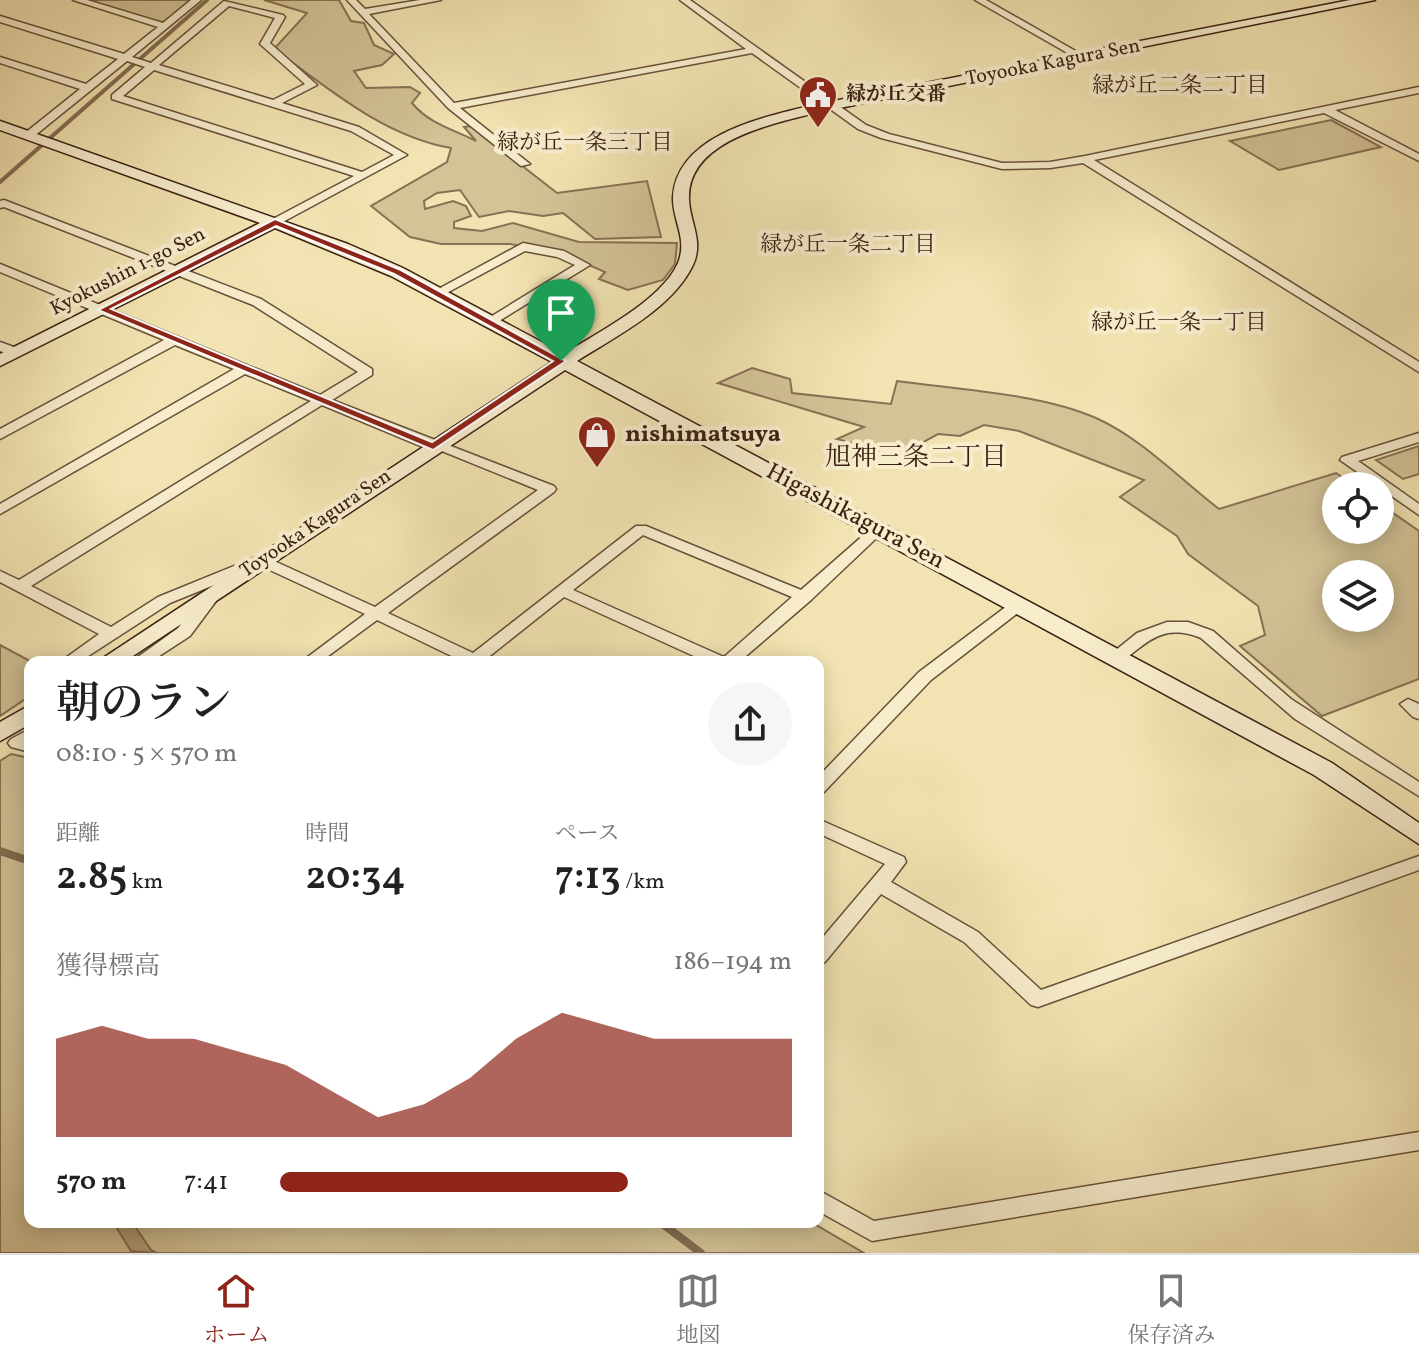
<!DOCTYPE html>
<html lang="ja">
<meta charset="utf-8">
<style>
:root{--surface:#fff;--page:#f6f6f6;--text:#222;--muted:#767676;--line:#e0e0e0;--accent:#8f2418}
body{margin:0;font-family:Vollkorn,"Noto Serif JP",serif;background:var(--page);color:var(--text);height:100vh;display:flex;flex-direction:column;font-size:30px;white-space:nowrap}
*{box-sizing:border-box;margin:0}
p{font-size:26px;color:var(--muted)}
.icon{flex:none;width:44px;height:44px;fill:none;stroke:currentColor;stroke-width:2;stroke-linecap:round;stroke-linejoin:round}
.map{position:relative;flex:1;overflow:hidden}
.drawer{position:absolute;left:24px;top:656px;width:800px;height:572px;display:flex;flex-direction:column;background:var(--surface);border-radius:16px;box-shadow:0 4px 20px #0003}
.drawer>*{flex:none}
.fabs{position:absolute;left:1322px;top:472px;display:grid;gap:16px}
.fabs a{display:grid;place-items:center;width:72px;height:72px;border-radius:50%;background:var(--surface);box-shadow:0 4px 20px #0003;font-size:40px}
.pin{position:absolute;display:grid;place-items:center;width:68px;height:68px;color:#fff;margin:-82px -34px;border-radius:50% 50% 50% 0;rotate:-45deg;box-shadow:0 0 8px #0007}
.pin .icon{rotate:45deg}
.round{display:grid;place-items:center;flex:none;width:84px;height:84px;border-radius:42px;background:var(--page)}
.head{display:flex;align-items:center;justify-content:space-between;height:136px;padding:0 32px}
h1{font-size:44px;font-weight:600;line-height:60px}
.figures{display:grid;grid-template-columns:repeat(3,1fr);gap:12px;height:136px;padding:8px 32px}
.figures div{display:grid;align-content:center}
.figures b{font-size:40px;font-weight:600}
.figures small{font-size:22px;font-weight:400}
.figures p{font-size:22px}
.chart{height:224px;padding:16px 32px}
.chart p{display:flex;justify-content:space-between}
.chart svg{width:100%;height:144px;margin-top:8px;fill:var(--accent);opacity:.7}
ul{padding:0 32px;list-style:none;font-size:26px}
li{display:grid;grid-template-columns:128px 96px 1fr;align-items:center;height:60px}
li i{height:20px;border-radius:10px;background:var(--accent)}
.tabs{display:flex;justify-content:space-around;align-items:center;height:112px;border-top:2px solid var(--line);background:var(--surface);font-size:22px;color:var(--muted)}
.tabs a{display:grid;justify-items:center;gap:4px}
.tabs .selected{color:var(--accent)}
.map>svg:first-child{display:block}
.green{fill:#d3c397;stroke:#867154;stroke-width:2;fill-rule:evenodd}
.water{fill:#b3a17c;stroke:#826d52;stroke-width:2}
.lines{fill:none;stroke-linecap:round;stroke-linejoin:round}
.stream-far1{stroke:#826d52;stroke-width:4}
.stream{stroke:#826d52;stroke-width:8}
.street-casing{stroke:#67503a;stroke-width:3}
.secondary-casing{stroke:#391f12;stroke-width:3}
.street{fill:#f7edcd;fill-rule:evenodd}
.secondary{fill:#f7edcd;fill-rule:evenodd}
.route{fill:#8f2418;stroke:#fff;stroke-width:2;fill-rule:evenodd}
.labels{text-anchor:middle;dominant-baseline:central;stroke-width:8;stroke-linejoin:round;paint-order:stroke}
.far-street-label{font-size:20px;fill:#391f12;stroke:#f7edcd}
.far-poi-label{font-size:20px;font-weight:bold;fill:#391f12;stroke:#f7edcd;text-anchor:start}
.far-neighbourhood-label{font-size:22px;fill:#391f12;stroke:#f7edcd}
.poi-label{font-size:24px;font-weight:bold;fill:#391f12;stroke:#f7edcd;text-anchor:start}
.street-label{font-size:24px;fill:#391f12;stroke:#f7edcd}
.neighbourhood-label{font-size:26px;fill:#391f12;stroke:#f7edcd}
</style>
<div class="map">
<svg width="1419" height="1253" viewBox="0 0 1419 1253">
<rect width="100%" height="100%" fill="#f2e4b2"/>
<filter id="stains"><feTurbulence type="fractalNoise" baseFrequency=".0025" numOctaves="4"/><feColorMatrix values="0 0 0 0 .2 0 0 0 0 .09 0 0 0 0 .02 0 0 0 .5 -.17"/></filter>
<radialGradient id="worn" r=".72"><stop offset=".6" stop-color="#630" stop-opacity="0"/><stop offset="1" stop-color="#630" stop-opacity=".3"/></radialGradient>
<!-- green -->
<path class="green" d="M77 0H188L195 2 165 26Z
M264 0H339L351 21 364 23 374 45 394 54 382 65 354 71 366 88 410 87 420 93 412 103C429 124 455 130 476 141L464 127 471 126 557 193 647 181 661 237 595 239 563 213 543 216 509 211 479 217 460 190 437 193 424 201 425 209 453 201 466 206 471 216 454 222V228L482 231 513 223 579 242 677 243 675 264 663 280 628 290 599 279 605 272 562 253 510 244H441L410 237 371 206 447 162 451 148C383 136 328 88 274 49L307 13Z
M1331 120 1381 147 1279 170 1230 141Z
M752 368 790 379 792 393 891 404 897 381C956 389 1043 394 1096 418 1141 438 1180 479 1219 509L1336 473 1355 486H1336V530H1380V504L1419 531V679L1322 716 1240 646 1265 635 1258 606 1188 554 1177 536 1120 497 1144 480 1019 431 984 425 960 436 938 434 898 456 837 439 864 427 718 383ZM1336 574H1380V618H1336Z
M1419 446V474L1403 479 1376 460Z
M0 645 32 662 30 696 0 716Z
M11 754 30 758V1222H811L864 1253H0V761Z"/>
<!-- water -->
<path class="water" d="M113 1222H132L151 1250 157 1253 131 1251Z"/>
<g class="lines">
<!-- stream-far1 -->
<path class="stream-far1" d="M0 182 207 0"/>
<!-- stream -->
<path class="stream" d="M0 851 30 861
M660 1222 701 1253"/>
<defs>
<path id="street" d="M73 0H87L163 23 191 0H201L132 57 151 63 224 1 283 15 285 17 270 43 317 85 282 103 359 127 407 155 279 224H271V220L354 176 112 99V95L145 67 127 61 33 137H25V133L80 89 0 63V57L86 84 118 59 0 22V16L124 54 158 27ZM229 6 275 18 260 44 305 84 273 100 159 65ZM154 70 351 131 394 155 362 172 123 96Z
M347 0H356L365 9 420 0H441L369 14 454 103 746 49 680 0H690L866 125 889 134 1002 163 1050 162 1085 156 1419 87V93L1335 110 1419 154V161L1324 113 1094 160 1419 362V372L1083 163 1050 168 1002 169 881 138 858 129 752 53 460 108 530 164 521 166 448 108Z
M975 0H986L1086 57 1078 59Z
M4 200 261 299 372 369V375L332 400 554 486 556 489 554 492 388 613 473 653 636 526H646L801 590 874 526H884L886 529 811 600 739 662H707L564 597 486 659 488 662H464L377 620 320 662H301L365 614 261 566 170 603 79 662H60L99 634 0 582V571L19 580 311 401 245 374 0 514V504L234 369 175 345 0 439V429L164 340 0 272V264L320 395 358 372 253 305 4 207 0 208V201ZM322 405 428 449H437L538 490 375 607 261 555 158 597 111 627 31 586ZM643 535 792 597 724 657 573 590Z
M523 243 564 251 590 265 491 326 487 325V319L575 265 557 257 525 251 441 296 437 297 431 293Z
M0 342 22 350 23 353 17 357 0 351Z
M1419 433V442L1358 461 1419 504V515L1340 460 1342 457Z
M211 592 219 597 190 636 150 662H131L178 628 205 594Z
M1017 601 1025 606 1023 609 931 680 824 792 818 794V777L919 672 1011 603Z
M1167 622H1188L1213 631 1291 699 1419 782V796L1295 719 1201 638C1147 616 1135 668 1108 662L1106 658 1137 633Z
M1408 699 1419 704V719L1413 717 1400 704Z
M30 729V752L11 747 8 743 11 739Z
M818 819 904 857 906 862 891 882 978 932 1041 990 1419 856V870L1038 1007 1031 1005 964 942 881 894 825 962 818 964V943L885 864 818 833Z
M1419 1132V1150L872 1241 818 1211V1190L874 1221Z"/>
<path id="secondary" d="M1350 0H1375L815 113C772 124 686 141 689 200 690 223 704 241 693 265 672 309 616 336 577 361L1332 763 1419 823V844L1314 775 565 370 124 662H97L552 362 391 276 275 228 0 366V354L260 223 0 130V121L348 244 403 268 564 354C598 332 661 301 678 263 688 238 672 220 673 197 677 134 765 117 813 105Z
M30 705V724L0 741V722Z"/>
</defs>
<!-- street casing -->
<use href="#street" class="street-casing"/>
<!-- secondary casing -->
<use href="#secondary" class="secondary-casing"/>
<!-- street -->
<use href="#street" class="street"/>
<!-- secondary -->
<use href="#secondary" class="secondary"/>
</g>
<!-- route -->
<path class="route" d="M275 219 401 270 566 361 433 450 98 310ZM276 226 394 274 553 361 432 442 111 309Z"/>
<!-- icons -->
<defs>
<symbol id="civic-pin" viewBox="-11 -11 22 30"><path d="M0 17L-7.5 6A9.5 9.5 0 1 1 7.5 6Z" fill="#8f2418" stroke="#f7edcd"/><path d="M-.6-6.5H3V-4.5H.6V-3L4-1V1h2V6H-6V1h2V-1L-.6-3ZM-1.2 2.5V6h2.4V2.5Z" fill="#fff"/></symbol>
<symbol id="shop-pin" viewBox="-11 -11 22 30"><path d="M0 17L-7.5 6A9.5 9.5 0 1 1 7.5 6Z" fill="#8f2418" stroke="#f7edcd"/><path d="M-5-2.5h2.3a2.7 3.5 0 0 1 5.4 0H5L5.5 6h-11ZM-1.5-2.5h3a1.5 2.3 0 0 0-3 0Z" fill="#fff"/></symbol>
</defs>
<g fill-rule="evenodd">
<use href="#civic-pin" x="796" y="73" width="44" height="60"/>
<use href="#shop-pin" x="575" y="413" width="44" height="60"/>
</g>
<g class="labels">
<!-- far-street labels -->
<g class="far-street-label">
<text transform="translate(1053 63) rotate(-11)">Toyooka Kagura Sen</text>
<text transform="translate(128 272) rotate(-27)">Kyokushin 1-go Sen</text>
<text transform="translate(316 524) rotate(-34)">Toyooka Kagura Sen</text>
</g>
<!-- far-poi labels -->
<g class="far-poi-label">
<text x="846" y="95">緑が丘交番</text>
</g>
<!-- far-neighbourhood labels -->
<g class="far-neighbourhood-label">
<text x="1180" y="86">緑が丘二条二丁目</text>
<text x="585" y="143">緑が丘一条三丁目</text>
<text x="848" y="245">緑が丘一条二丁目</text>
<text x="1179" y="323">緑が丘一条一丁目</text>
</g>
<!-- poi labels -->
<g class="poi-label">
<text x="625" y="435">nishimatsuya</text>
</g>
<!-- street labels -->
<g class="street-label">
<text transform="translate(855 517) rotate(28)">Higashikagura Sen</text>
</g>
<!-- neighbourhood labels -->
<g class="neighbourhood-label">
<text x="916" y="458">旭神三条二丁目</text>
</g>
</g>
<rect width="100%" height="100%" filter="url(#stains)"/>
<rect width="100%" height="100%" fill="url(#worn)"/>
</svg>
<div class="fabs">
<a><svg class="icon" aria-label="locate" viewBox="0 0 24 24"><circle cx="12" cy="12" r="6"/><path d="M12 2v4M12 18v4M2 12h4M18 12h4"/></svg></a>
<a><svg class="icon" aria-label="layers" viewBox="0 0 24 24"><path d="M12 4l9 5-9 5-9-5zM3 14l9 5 9-5"/></svg></a>
</div>
<div class="pin" style="left:561px;top:361px;background:#1e9e55"><svg class="icon" aria-label="arrive" viewBox="0 0 24 24"><path d="M6 21V4h12l-3 4 3 4H6"/></svg></div>
<section class="drawer">
<div class="head"><div><h1>朝のラン</h1><p>08:10 · 5 × 570 m</p></div><a class="round"><svg class="icon" aria-label="share" viewBox="0 0 24 24"><path d="M12 15V3M7 8l5-5 5 5M5 13v7h14v-7"/></svg></a></div>
<div class="figures">
<div><p>距離</p><b>2.85<small> km</small></b></div>
<div><p>時間</p><b>20:34</b></div>
<div><p>ペース</p><b>7:13<small> /km</small></b></div>
</div>
<div class="chart"><p><span>獲得標高</span>186–194 m</p>
<svg viewBox="0 0 160 44" preserveAspectRatio="none"><path d="M0 44V14L10 10L20 14L30 14L40 18L50 22L60 30L70 38L80 34L90 26L100 14L110 6L120 10L130 14L140 14L150 14L160 14V44z"/></svg>
</div>
<ul>
<li><b>570 m</b>7:41<i style="width:68%"></i></li>
</ul>
</section>
</div>
<nav class="tabs">
<a class="selected"><svg class="icon" aria-label="home" viewBox="0 0 24 24"><path d="M3 11l9-7 9 7M6 9v11h12V9"/></svg>ホーム</a>
<a><svg class="icon" aria-label="map" viewBox="0 0 24 24"><path d="M3 6l6-2 6 2 6-2v14l-6 2-6-2-6 2zM9 4v14M15 6v14"/></svg>地図</a>
<a><svg class="icon" aria-label="saved" viewBox="0 0 24 24"><path d="M7 4h10v16l-5-4-5 4z"/></svg>保存済み</a>
</nav>
